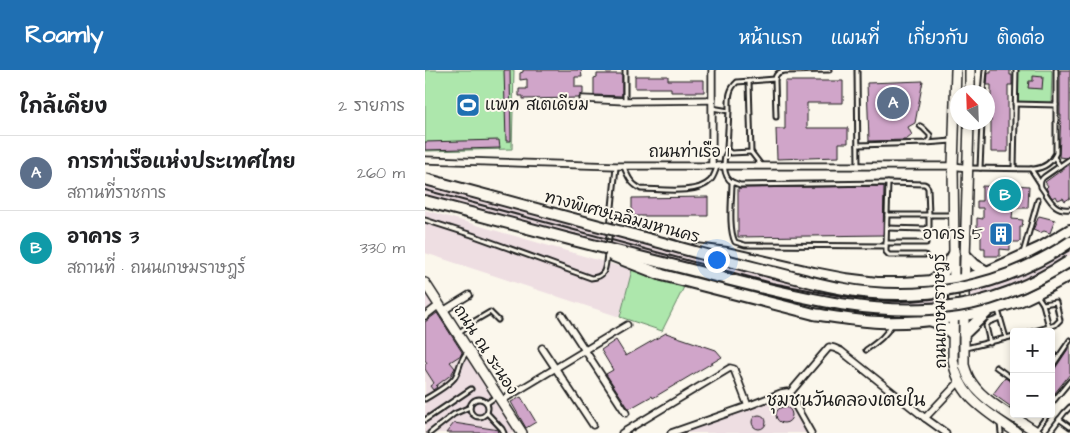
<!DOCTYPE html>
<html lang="th">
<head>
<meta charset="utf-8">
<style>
  :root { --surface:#fff; --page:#f6f6f6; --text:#202124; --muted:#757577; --line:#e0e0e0; --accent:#1f6fb2 }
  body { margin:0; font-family:"Architects Daughter","Playpen Sans Thai",sans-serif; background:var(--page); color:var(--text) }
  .controls { position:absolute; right:15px; bottom:15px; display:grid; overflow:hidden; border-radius:5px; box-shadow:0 2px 8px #0003 }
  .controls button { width:45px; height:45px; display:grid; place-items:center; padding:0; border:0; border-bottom:1px solid var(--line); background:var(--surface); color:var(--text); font:25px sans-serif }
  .compass { position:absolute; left:525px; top:15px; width:45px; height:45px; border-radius:50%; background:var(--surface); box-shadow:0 2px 8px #0003; rotate:337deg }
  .you { position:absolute; left:291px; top:189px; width:18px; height:18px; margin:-12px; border:4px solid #fff; border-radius:50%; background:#1a73e8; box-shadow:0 0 0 8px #1a73e833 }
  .badge { display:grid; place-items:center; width:32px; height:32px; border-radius:50%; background:var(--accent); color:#fff; font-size:16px; font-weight:700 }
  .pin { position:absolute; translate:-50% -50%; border:2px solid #fff; box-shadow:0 1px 5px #0006 }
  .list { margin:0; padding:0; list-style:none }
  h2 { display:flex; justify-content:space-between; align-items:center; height:65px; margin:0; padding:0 20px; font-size:21px }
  h2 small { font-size:16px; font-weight:400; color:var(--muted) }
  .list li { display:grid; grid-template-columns:32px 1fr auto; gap:15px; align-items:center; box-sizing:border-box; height:75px; padding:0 20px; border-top:1px solid var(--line) }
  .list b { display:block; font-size:19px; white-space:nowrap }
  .list p { margin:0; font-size:16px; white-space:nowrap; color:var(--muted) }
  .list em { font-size:16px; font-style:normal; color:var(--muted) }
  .map { position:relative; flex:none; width:645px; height:363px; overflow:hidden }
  header { display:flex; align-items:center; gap:30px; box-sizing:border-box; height:70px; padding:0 25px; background:var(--accent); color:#fff }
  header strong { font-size:24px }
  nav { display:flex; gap:28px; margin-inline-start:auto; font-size:18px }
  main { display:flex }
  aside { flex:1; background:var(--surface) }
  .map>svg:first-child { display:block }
</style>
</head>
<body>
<header>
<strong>Roamly</strong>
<nav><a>หน้าแรก</a><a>แผนที่</a><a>เกี่ยวกับ</a><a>ติดต่อ</a></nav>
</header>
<main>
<aside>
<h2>ใกล้เคียง<small>2 รายการ</small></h2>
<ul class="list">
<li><span class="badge" style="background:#5c6f8a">A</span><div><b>การท่าเรือแห่งประเทศไทย</b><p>สถานที่ราชการ</p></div><em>260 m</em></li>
<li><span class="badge" style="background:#0f9aa8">B</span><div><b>อาคาร 3</b><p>สถานที่ · ถนนเกษมราษฎร์</p></div><em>330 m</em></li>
</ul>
</aside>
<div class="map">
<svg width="645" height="363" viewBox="0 0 645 363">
  <rect width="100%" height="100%" fill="#fbf7ec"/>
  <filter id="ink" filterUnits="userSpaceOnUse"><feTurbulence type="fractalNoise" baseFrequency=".02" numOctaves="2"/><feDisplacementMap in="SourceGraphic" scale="10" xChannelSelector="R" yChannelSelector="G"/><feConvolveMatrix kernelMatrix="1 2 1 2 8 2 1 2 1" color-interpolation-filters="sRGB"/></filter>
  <g filter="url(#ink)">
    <g fill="#eedee2">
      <path d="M0 113 355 210 406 219 528 222 645 175V185L604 207 561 223 529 230 491 234H450L405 228 291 203 0 125Z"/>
      <path d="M0 140 207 200 195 247 0 183Z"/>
      <path d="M0 217 93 363H0Z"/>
      <path d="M362 320 385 363H254Z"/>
    </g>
    <g fill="#ade7ac" stroke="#648264">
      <path d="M0 0H89L87 79 0 81Z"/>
      <path d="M593 0H626L627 2 626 33H593Z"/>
      <path d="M207 200 260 215 237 261 195 247Z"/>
    </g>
    <g fill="#d0a5c9" stroke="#1c1c1c">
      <path d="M79 0H85L86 71H81Z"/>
      <path d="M98 0H156L157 7H150V17H158V24L155 25 154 28 98 29V26H94V19H102V9L95 10V3L98 2Z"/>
      <path d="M566 0H585V5H587V15H583V82H566V15H562L563 3H566Z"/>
      <path d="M635 0H645V86L641 88 634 87 636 45H635Z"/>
      <path d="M172 4H197V26L169 25V8L172 7Z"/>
      <path d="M210 6H243V10H279V22H246V18H210Z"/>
      <path d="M608 6 618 7 617 19 603 18 604 11H608Z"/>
      <path d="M360 11H418V33H382V58H423V73H414V87L352 89 351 59H360Z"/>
      <path d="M498 11 490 53 483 57 487 65 481 70 444 71 442 13Z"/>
      <path d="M74 70 75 78 0 80V72Z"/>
      <path d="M645 94V128L640 131 638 128 633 130 631 126 627 128 621 118 623 116 620 112Z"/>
      <path d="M581 110H588V115L604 116 603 138H588L587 149 598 150 597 157H595V172H585V180L575 179V186H560V178H556V157H552V148L558 149V138H552V131H557V116L581 117Z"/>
      <path d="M459 116 458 165 313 167V118Z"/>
      <path d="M283 127V146H207V128Z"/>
      <path d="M614 146 630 150 625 163 619 161 615 163 608 160Z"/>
      <path d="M12 243 37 282 36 285 25 292 30 298 27 303V304L11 316 12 317 8 320 5 316 9 313 0 299V294L2 293 0 290V252Z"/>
      <path d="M241 263 291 280 297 287 228 328 227 326 204 339 181 304 188 300 176 280 191 270 201 286Z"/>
      <path d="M645 276V304L626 328V301L629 300Z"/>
      <path d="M580 308 589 313V339L568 324Z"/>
      <path d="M96 327 111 352 101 358 86 332Z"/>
      <circle cx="359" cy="345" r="8"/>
      <circle cx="334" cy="352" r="7"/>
      <path d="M29 353 74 360 73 363H21Z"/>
    </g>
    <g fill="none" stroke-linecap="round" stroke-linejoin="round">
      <g stroke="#1c1c1c" stroke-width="7">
        <g id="lane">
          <path d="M200 0V31"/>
          <path d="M432 0 433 96"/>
          <path d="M558 22 560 0"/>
          <path d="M590 34 631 35"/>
          <path d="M287 38 304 41 302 78 303 81 306 83 326 82 324 11"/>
          <path d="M304 40C304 29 303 20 312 12L350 9"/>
          <path d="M351 47 350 9C351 3 354 2 360 1L404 0"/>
          <path d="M501 73 527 71"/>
          <path d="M433 75 501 73 505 69V65L498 58 495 56"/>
          <path d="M303 81C297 88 298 107 307 112 307 112 315 115 315 115L463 113 499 114 501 115 503 118 504 145H527"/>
          <path d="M326 82 336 95"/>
          <path d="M629 87 635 96"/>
          <path d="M645 89 619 107C615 110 615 113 616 117 625 129 628 141 645 139"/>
          <path d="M199 97C203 107 206 114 216 119 235 119 271 125 285 111 289 107 290 102 292 97"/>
          <path d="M544 98 609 99C619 98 627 92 631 83V0"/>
          <path d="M555 98 557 52"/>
          <path d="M589 98 591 0"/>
          <path d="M606 99 615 113"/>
          <path d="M307 112C307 128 303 158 310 172L320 175 461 176 463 113"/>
          <path d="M0 150 47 165 166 208C182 207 180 197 182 184"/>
          <path d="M462 158 501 159 504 157V145H462"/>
          <path d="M461 173H501"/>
          <path d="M461 176V182L464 185H500"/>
          <path d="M183 177 191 97"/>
          <path d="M598 183 613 130"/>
          <path d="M612 225 618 234 624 257"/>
          <path d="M573 240 581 268"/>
          <path d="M606 262 630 255 635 250 631 232 618 234"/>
          <path d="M33 263 48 252 65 242 73 250"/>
          <path d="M565 273 561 256 564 252 575 248"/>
          <path d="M541 278 589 266"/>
          <path d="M441 280C452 272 461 266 467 254"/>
          <path d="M571 297 589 310"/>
          <path d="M626 298 645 270"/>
          <path d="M0 329C8 324 25 315 30 307 36 297 33 292 43 281"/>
          <circle cx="54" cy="338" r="9"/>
          <path d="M62 333 72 326"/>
          <path d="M626 334 645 311"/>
          <path d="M62 343 77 359 79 363"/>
          <path d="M634 349 645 357"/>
          <path d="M0 350 46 319"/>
          <path d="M575 354 576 363"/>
          <path d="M611 361 623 344"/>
          <path d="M5 363 29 344 45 337"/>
          <path d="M624 363 639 343 645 337"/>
        </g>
      </g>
      <g stroke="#1c1c1c" stroke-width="9">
        <g id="street">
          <path d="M158 29 200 31 287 30"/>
          <path d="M0 90 191 96H528L543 98"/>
          <path d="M287 95V0"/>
          <path d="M18 241 44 225"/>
          <path d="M137 245 201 343"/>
          <path d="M0 246 14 235"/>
          <path d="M117 278 168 355"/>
          <path d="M364 324 404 277 409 278 416 281 500 348 534 312"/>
          <path d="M76 331 202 255"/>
          <path d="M500 348 521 363"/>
          <path d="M197 363 305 298 309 299 310 302 323 336"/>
          <path d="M246 363 323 336 356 323 362 322 364 324 386 363"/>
        </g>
      </g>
      <g stroke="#1c1c1c" stroke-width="12">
        <g id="secondary">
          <path d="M531 0 528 96 529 184 528 289C533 328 563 342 592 363"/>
          <path d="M545 22V0"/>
          <path d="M544 52 539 224V295C541 302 543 308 547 313 559 332 593 349 613 363"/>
          <path d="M0 213 97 363"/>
        </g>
      </g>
      <g stroke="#1c1c1c" stroke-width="14">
        <g id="highway">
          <path d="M0 131 148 170"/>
          <path d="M208 165 249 176"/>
          <path d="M271 179 302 183 389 203 420 209 452 213H477L540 209 562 202 615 178 645 160"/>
          <path d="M541 186 550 195 562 202"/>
          <path d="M506 211 518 203 529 184"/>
          <path d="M389 244C410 247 432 251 454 252 495 254 554 245 594 231 612 224 628 214 645 205"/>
          <path d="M505 250 515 254 528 264"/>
          <path d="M539 264 563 241"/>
        </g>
      </g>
      <use href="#lane" stroke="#fbf7ec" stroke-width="3"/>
      <use href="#street" stroke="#fbf7ec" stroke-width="5.5"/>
      <use href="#secondary" stroke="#fbf7ec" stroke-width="9"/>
      <use href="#highway" stroke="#fbf7ec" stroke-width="10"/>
      <path stroke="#1c1c1c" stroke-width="2" d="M0 120 347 213C380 219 414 227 448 230 520 236 584 216 645 180"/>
      <g stroke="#1c1c1c" stroke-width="14" stroke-linecap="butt">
        <g id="highway-bridge">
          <path d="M0 109 208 165"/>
          <path d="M148 170C199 183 251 196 302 209 377 228 455 248 533 236 572 230 612 212 645 191"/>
          <path d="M241 174C276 184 312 193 347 202 369 207 391 214 414 218 493 234 578 218 645 172"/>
          <path d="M186 185 237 205 389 244"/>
        </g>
      </g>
      <use href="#highway-bridge" stroke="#fbf7ec" stroke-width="10"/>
    </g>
  </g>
  <defs>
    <g id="stadium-square" transform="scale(1.25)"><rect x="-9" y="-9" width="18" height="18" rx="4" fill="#1f6fb2" stroke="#fbf7ec"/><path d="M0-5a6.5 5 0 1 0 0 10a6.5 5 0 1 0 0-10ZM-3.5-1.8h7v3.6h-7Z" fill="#fff"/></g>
    <g id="building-square" transform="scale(1.25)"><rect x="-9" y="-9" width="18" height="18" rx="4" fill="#1f6fb2" stroke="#fbf7ec"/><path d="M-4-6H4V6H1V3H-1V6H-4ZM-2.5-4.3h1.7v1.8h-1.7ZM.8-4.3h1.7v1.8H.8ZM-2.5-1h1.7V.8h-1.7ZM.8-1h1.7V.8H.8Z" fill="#fff"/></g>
  </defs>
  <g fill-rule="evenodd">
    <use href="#stadium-square" x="43" y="35"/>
    <use href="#building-square" x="576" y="164"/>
  </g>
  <g text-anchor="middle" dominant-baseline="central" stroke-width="4" stroke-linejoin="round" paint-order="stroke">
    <g font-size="16" fill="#1c1c1c" stroke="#fbf7ec" text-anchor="start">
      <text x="60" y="35">แพท สเตเดียม</text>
      <text x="558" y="164" text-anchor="end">อาคาร 5</text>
    </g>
    <g font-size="16" fill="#1c1c1c" stroke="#fbf7ec">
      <text x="264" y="82">ถนนท่าเรือ 1</text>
      <text transform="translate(197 147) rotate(15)">ทางพิเศษเฉลิมมหานคร</text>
      <text transform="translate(515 241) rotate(-91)">ถนนเกษมราษฎร์</text>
      <text transform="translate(61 280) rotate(57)">ถนน ณ ระนอง</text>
    </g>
    <g font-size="18" fill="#1c1c1c" stroke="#fbf7ec">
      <text x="421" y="330">ชุมชนวันคลองเตยใน</text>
    </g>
  </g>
</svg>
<div class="controls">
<button>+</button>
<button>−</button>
</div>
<svg class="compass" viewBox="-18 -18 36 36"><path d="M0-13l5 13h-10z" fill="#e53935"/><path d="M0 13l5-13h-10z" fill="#757577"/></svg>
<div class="you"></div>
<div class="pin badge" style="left:468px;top:33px;background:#5c6f8a">A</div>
<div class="pin badge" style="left:580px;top:125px;background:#0f9aa8">B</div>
</div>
</main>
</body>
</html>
